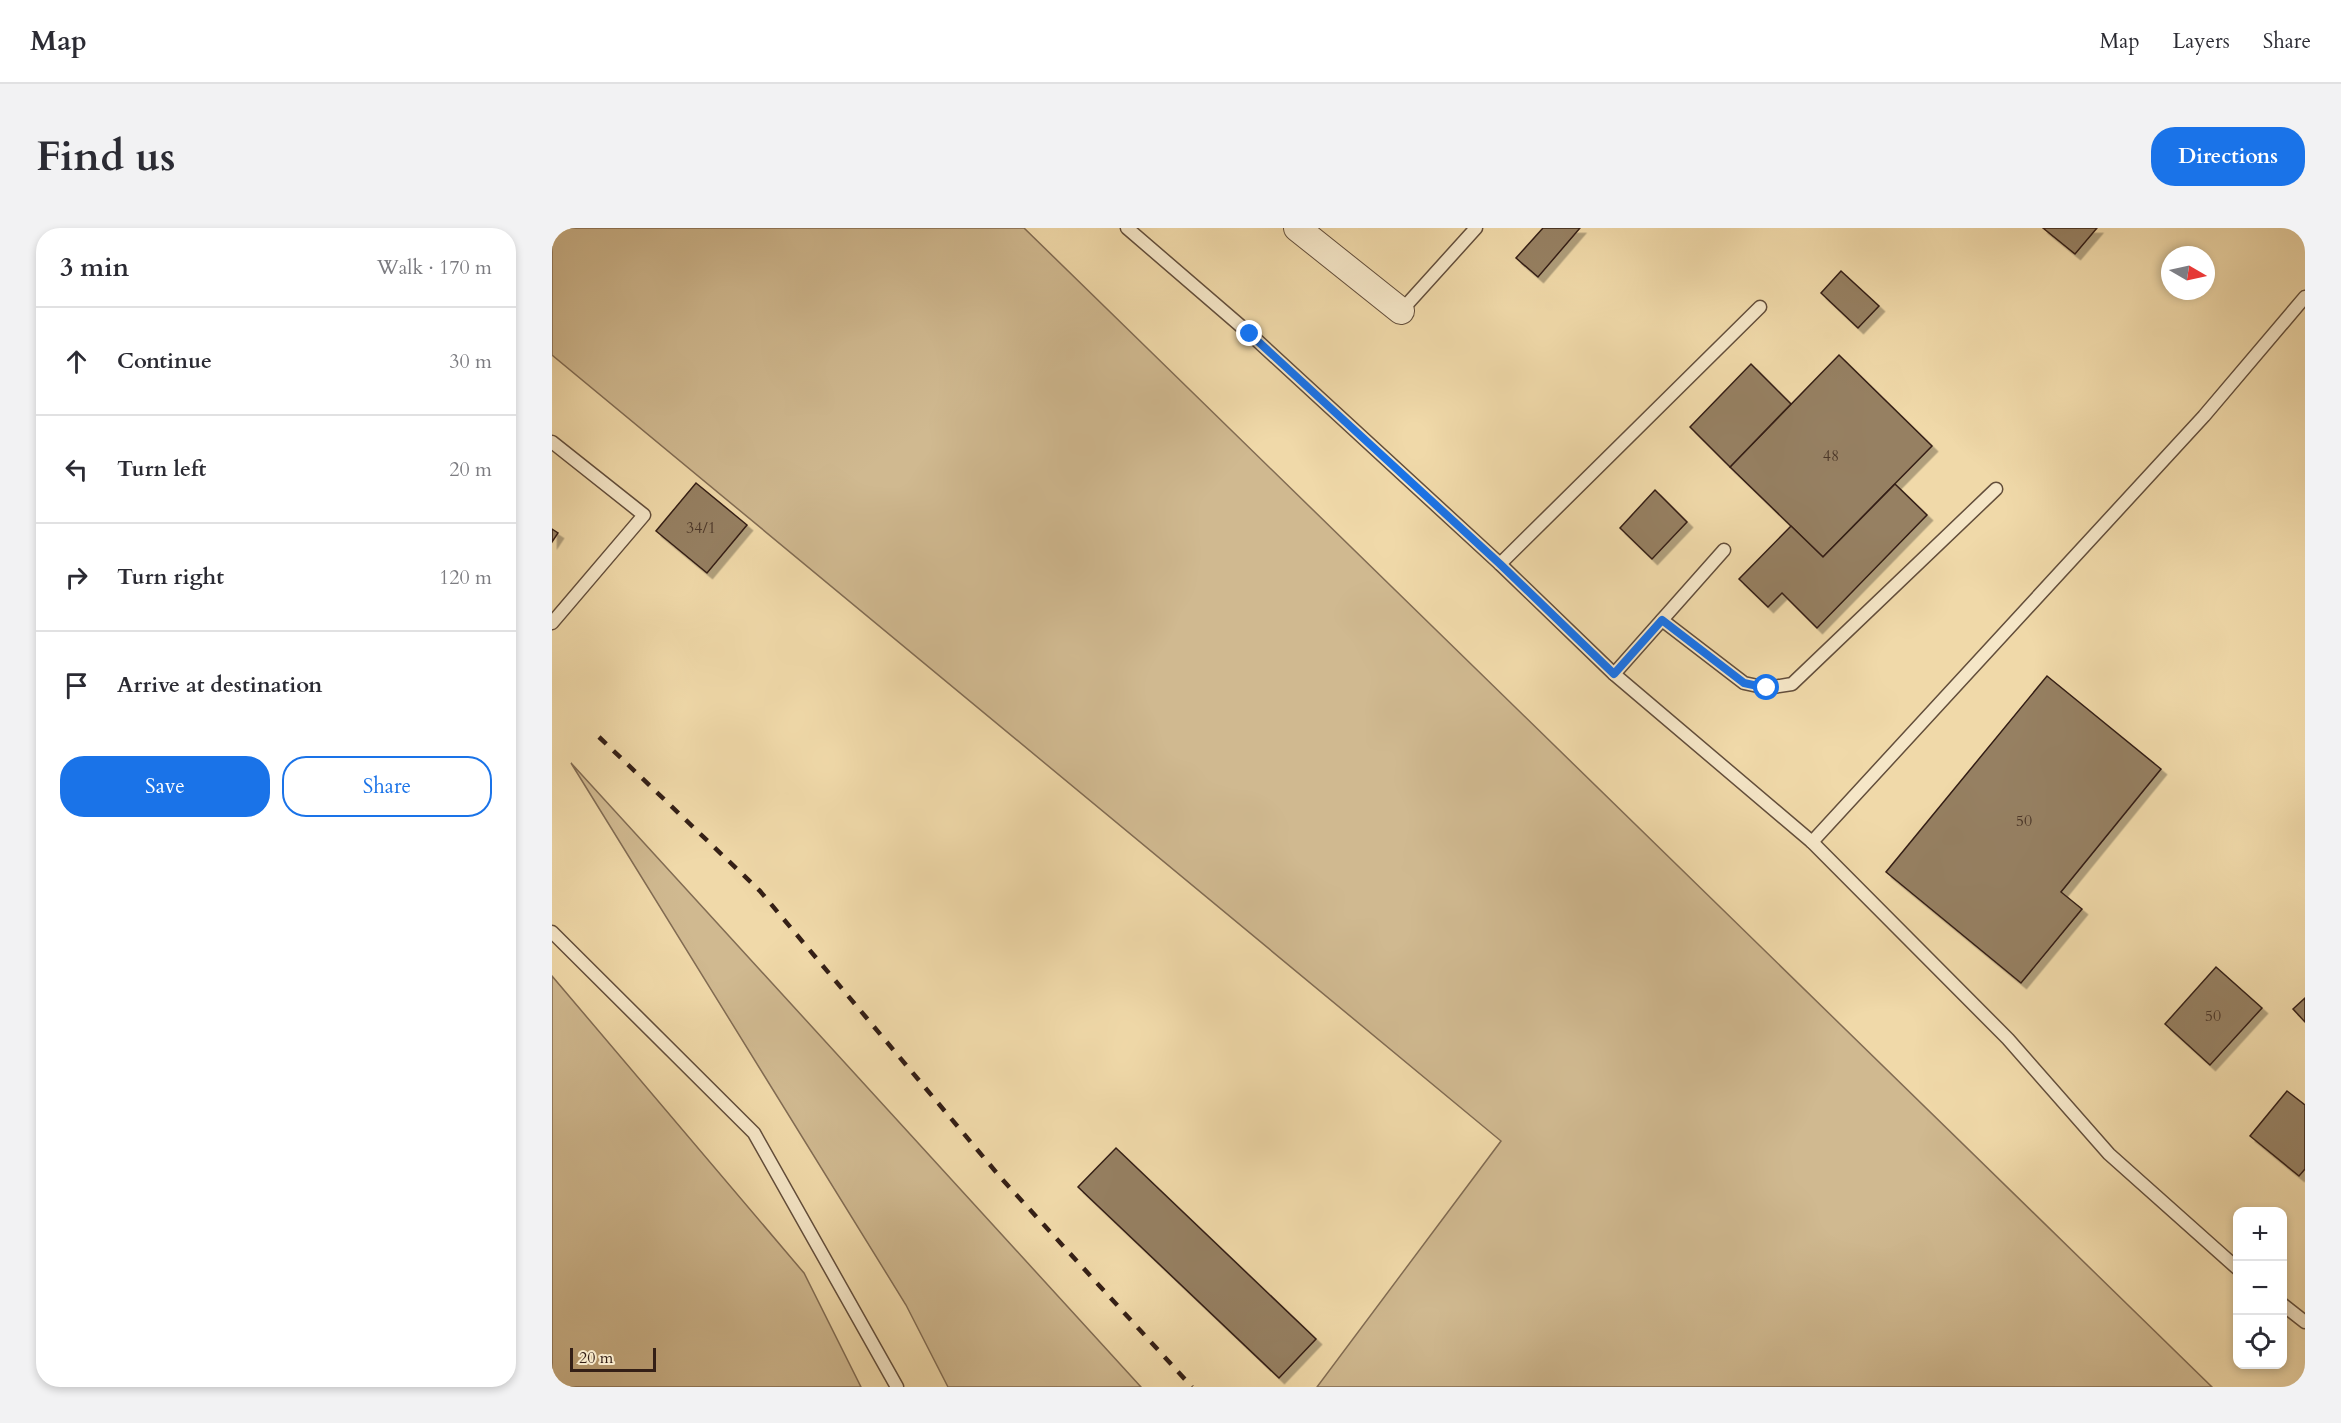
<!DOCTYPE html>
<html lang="en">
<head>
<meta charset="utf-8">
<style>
  :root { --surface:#fff; --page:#f2f2f3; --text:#2b2b33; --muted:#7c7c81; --line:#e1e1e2; --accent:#1a73e8 }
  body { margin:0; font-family:Cardo,serif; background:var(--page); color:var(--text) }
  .controls { position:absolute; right:18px; bottom:18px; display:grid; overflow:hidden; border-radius:12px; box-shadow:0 3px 9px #0003 }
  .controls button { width:54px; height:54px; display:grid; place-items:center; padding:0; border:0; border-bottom:2px solid var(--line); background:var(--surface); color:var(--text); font:30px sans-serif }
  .compass { position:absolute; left:1609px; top:18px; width:54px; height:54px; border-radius:50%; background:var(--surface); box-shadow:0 3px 9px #0003; rotate:99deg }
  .scale { position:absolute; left:18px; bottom:15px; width:86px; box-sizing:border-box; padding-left:6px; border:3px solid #341f16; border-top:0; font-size:16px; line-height:21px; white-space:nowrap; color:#341f16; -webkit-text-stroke:4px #f5e6c7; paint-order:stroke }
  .stop { position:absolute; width:18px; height:18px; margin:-14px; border:4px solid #1a73e8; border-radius:50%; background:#fff }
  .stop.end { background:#1a73e8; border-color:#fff; box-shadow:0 2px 6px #0008 }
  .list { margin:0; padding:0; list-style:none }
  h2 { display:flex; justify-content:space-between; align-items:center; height:78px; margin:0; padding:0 24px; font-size:26px }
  h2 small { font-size:20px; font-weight:400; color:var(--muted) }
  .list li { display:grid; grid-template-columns:39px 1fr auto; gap:18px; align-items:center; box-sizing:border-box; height:108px; padding:0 24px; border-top:2px solid var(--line) }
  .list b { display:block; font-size:22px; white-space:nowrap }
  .list em { font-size:20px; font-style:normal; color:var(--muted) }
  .actions { display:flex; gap:12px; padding:18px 24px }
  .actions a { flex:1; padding:14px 0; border:2px solid var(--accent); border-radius:24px; text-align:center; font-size:21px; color:var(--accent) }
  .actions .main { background:var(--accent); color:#fff }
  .icon { flex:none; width:33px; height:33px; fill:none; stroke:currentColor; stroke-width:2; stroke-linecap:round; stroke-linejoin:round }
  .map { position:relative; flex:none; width:1753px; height:1159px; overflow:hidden; border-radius:24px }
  header { display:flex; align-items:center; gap:36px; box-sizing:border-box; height:84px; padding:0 30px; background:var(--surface); border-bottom:2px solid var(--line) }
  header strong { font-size:28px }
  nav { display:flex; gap:33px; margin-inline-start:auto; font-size:21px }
  .intro { display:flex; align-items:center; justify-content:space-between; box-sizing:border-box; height:144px; padding:0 36px }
  h1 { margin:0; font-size:42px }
  .button { padding:15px 27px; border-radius:24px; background:var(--accent); color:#fff; font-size:21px; font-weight:700 }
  main { display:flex; gap:36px; padding:0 36px }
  aside { flex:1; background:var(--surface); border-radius:24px; box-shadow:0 3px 9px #0003 }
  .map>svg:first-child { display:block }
</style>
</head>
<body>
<header>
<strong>Map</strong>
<nav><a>Map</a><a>Layers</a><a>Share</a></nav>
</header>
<div class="intro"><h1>Find us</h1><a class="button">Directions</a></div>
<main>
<aside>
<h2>3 min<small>Walk · 170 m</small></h2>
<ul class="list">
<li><svg class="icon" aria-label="ahead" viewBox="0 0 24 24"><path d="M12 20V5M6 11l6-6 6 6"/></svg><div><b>Continue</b></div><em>30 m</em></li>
<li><svg class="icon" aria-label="left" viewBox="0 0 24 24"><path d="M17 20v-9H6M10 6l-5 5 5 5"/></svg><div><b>Turn left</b></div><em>20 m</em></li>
<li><svg class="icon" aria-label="right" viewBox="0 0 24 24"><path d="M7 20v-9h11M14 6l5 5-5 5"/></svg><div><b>Turn right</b></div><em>120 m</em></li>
<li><svg class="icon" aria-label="arrive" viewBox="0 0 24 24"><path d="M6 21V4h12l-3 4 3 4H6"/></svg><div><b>Arrive at destination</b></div></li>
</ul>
<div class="actions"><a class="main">Save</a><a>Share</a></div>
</aside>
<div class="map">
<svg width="1753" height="1159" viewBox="0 0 1753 1159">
  <defs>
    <filter id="shadow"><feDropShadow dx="5.5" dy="5.5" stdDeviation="0" flood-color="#0004"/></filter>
  </defs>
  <rect width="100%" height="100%" fill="#f0d9a9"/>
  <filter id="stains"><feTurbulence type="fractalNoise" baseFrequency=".00333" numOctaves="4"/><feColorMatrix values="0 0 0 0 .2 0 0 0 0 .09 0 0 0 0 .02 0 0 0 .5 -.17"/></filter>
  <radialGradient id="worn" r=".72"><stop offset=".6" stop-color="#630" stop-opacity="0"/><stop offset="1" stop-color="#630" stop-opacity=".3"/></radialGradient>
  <g fill="#d0b990" stroke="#826c53" stroke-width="1.5">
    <path d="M0 0H472L1660 1159H765L949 913 0 127Z"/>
    <path d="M19 535 589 1159H396L354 1077Z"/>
    <path d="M0 748 252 1045 309 1159H0Z"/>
  </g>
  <g fill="#968062" stroke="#341f16" stroke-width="1.5" filter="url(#shadow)">
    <path d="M991 0H1028L986 49 964 30Z"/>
    <path d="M1491 0H1545L1523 26Z"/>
    <path d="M1289 43 1327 78 1306 100 1269 65Z"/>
    <path d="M1287 127 1380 218 1271 329 1178 239Z"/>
    <path d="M1199 136 1239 176 1178 239 1138 199Z"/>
    <path d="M144 255 195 297 155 345 104 303Z"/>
    <path d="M1343 256 1375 287 1265 400 1230 365 1216 379 1187 351 1239 298 1271 329Z"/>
    <path d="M1103 262 1135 294 1100 331 1068 300Z"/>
    <path d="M0 301 6 305 0 314Z"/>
    <path d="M1495 448 1609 541 1509 664 1530 681 1469 755 1334 644Z"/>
    <path d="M1664 739 1710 780 1658 837 1613 796Z"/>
    <path d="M1753 770V794L1741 781Z"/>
    <path d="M1735 863 1753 877V941L1747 948 1698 908Z"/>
    <path d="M564 920 764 1111 727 1150 526 959Z"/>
  </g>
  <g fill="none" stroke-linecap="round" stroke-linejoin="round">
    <g stroke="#634e3b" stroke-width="15">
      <g id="service">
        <path d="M575 0 698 106 948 336 1062 446 1260 614 1456 811 1557 926 1686 1041"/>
        <path d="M849 83 924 0"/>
        <path d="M0 214 92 287 0 395"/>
        <path d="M948 336 1208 79"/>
        <path d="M1110 392 1192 455 1215 460 1240 456 1444 261"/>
        <path d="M1062 446 1172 322"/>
        <path d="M1260 614 1652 188 1753 69"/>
        <path d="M0 704 202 905 345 1159"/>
        <path d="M1730 1076 1753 1094"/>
      </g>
    </g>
    <g stroke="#634e3b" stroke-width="28">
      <path id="minor" d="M745 0 849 83"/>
    </g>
    <use href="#service" stroke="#f5e6c7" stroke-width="12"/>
    <use href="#minor" stroke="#f5e6c7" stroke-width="26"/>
    <path stroke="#341f16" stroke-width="4.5" stroke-dasharray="10 10" stroke-linecap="butt" d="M47 509 208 663 449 950 640 1159"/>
  </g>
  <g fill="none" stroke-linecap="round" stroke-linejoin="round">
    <path stroke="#1a73e8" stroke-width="8" d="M698 106 948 336 1062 446 1110 392 1192 455 1215 460"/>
  </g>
  <g text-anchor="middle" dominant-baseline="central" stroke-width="5" stroke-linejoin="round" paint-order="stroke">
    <g font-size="16" fill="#4c3729">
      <text x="1279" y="228">48</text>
      <text x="149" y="300">34/1</text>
      <text x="1472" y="593">50</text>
      <text x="1661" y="788">50</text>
    </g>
  </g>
  <rect width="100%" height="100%" filter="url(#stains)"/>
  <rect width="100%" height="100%" fill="url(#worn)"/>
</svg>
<div class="controls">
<button>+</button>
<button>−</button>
<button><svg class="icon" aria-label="locate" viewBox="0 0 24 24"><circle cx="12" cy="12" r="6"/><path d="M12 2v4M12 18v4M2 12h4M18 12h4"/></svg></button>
</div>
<svg class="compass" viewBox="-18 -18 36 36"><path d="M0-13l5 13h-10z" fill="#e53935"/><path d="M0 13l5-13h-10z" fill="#7c7c81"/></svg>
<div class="scale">20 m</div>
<div class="stop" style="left:1215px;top:460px"></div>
<div class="stop end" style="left:698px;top:106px"></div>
</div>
</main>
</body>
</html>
